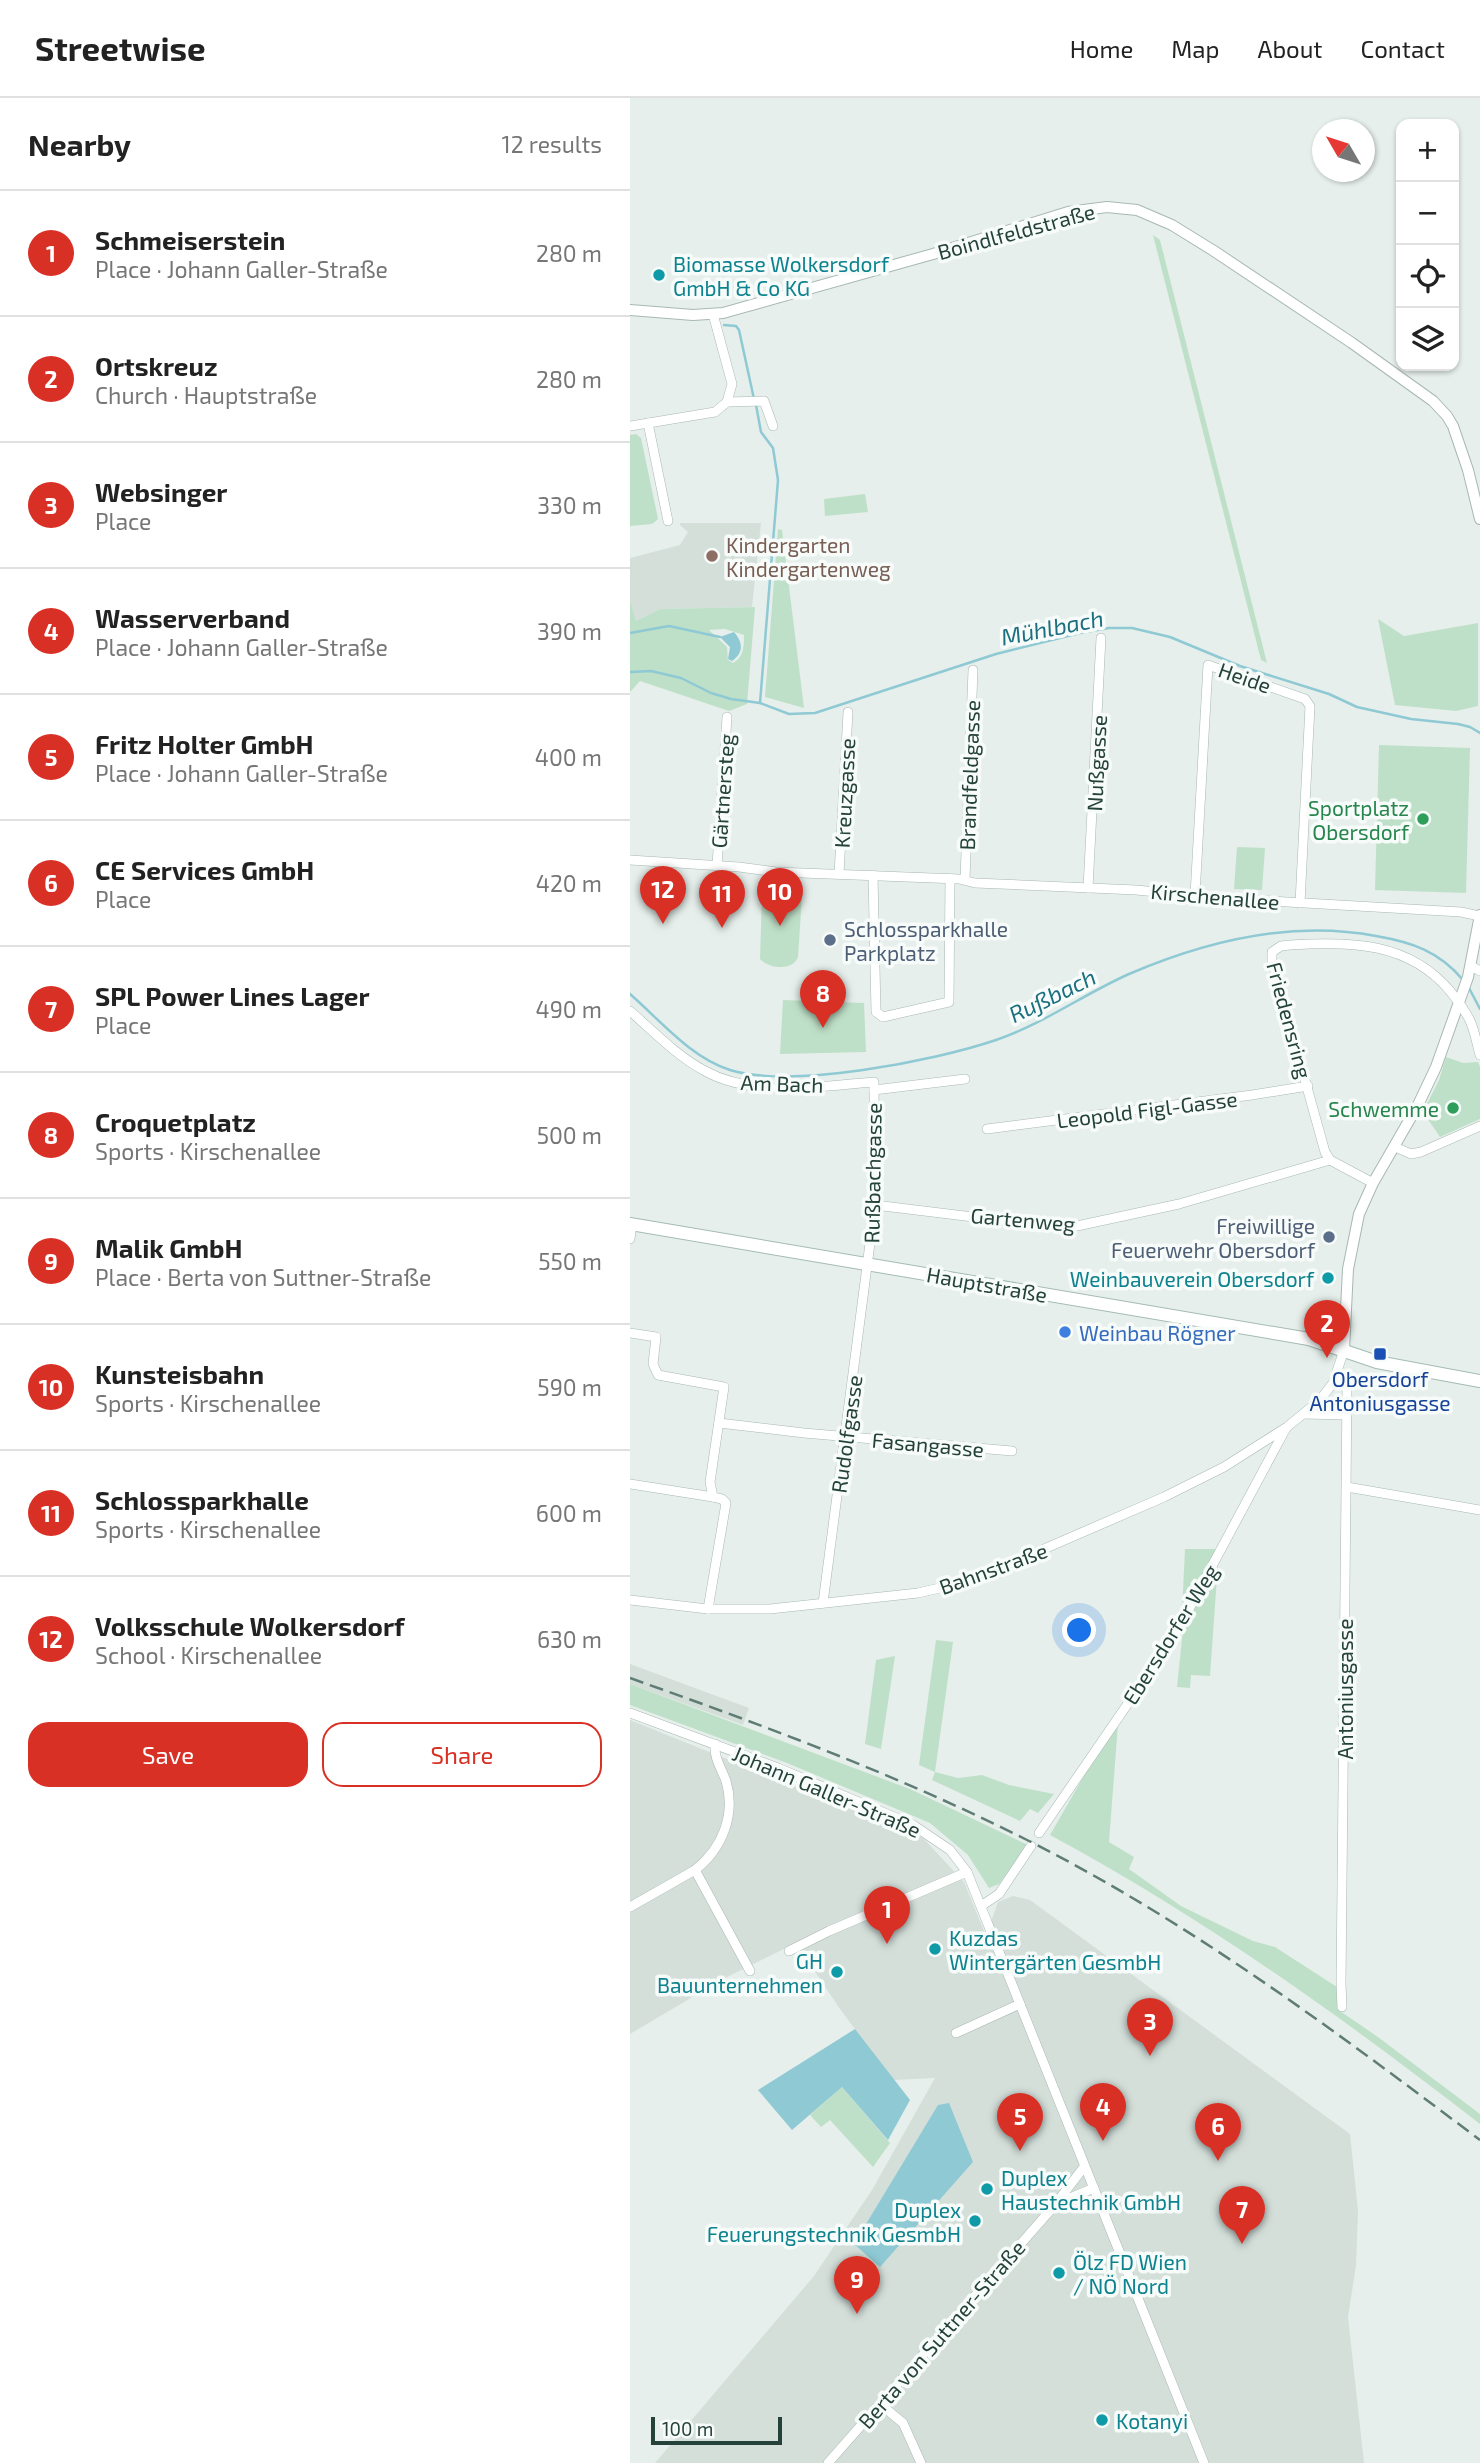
<!DOCTYPE html>
<html lang="en">
<head>
<meta charset="utf-8">
<style>
  :root { --surface:#fff; --page:#f2f2f2; --text:#222; --muted:#767676; --line:#e0e0e0; --accent:#d93025 }
  body { margin:0; font-family:"Exo 2",sans-serif; background:var(--page); color:var(--text) }
  .controls { position:absolute; right:21px; top:21px; display:grid; overflow:hidden; border-radius:14px; box-shadow:0 2px 5px #0004 }
  .controls button { width:63px; height:63px; display:grid; place-items:center; padding:0; border:0; border-bottom:2px solid var(--line); background:var(--surface); color:var(--text); font:35px sans-serif }
  .compass { position:absolute; left:682px; top:21px; width:63px; height:63px; border-radius:50%; background:var(--surface); box-shadow:0 2px 5px #0004; rotate:309deg }
  .scale { position:absolute; left:21px; bottom:18px; width:131px; box-sizing:border-box; padding-left:7px; border:4px solid #24423a; border-top:0; font-size:19px; line-height:24px; white-space:nowrap; color:#24423a; -webkit-text-stroke:5px #f7fbf9; paint-order:stroke }
  .you { position:absolute; left:450px; top:1533px; width:24px; height:24px; margin:-18px; border:5px solid #fff; border-radius:50%; background:#1a73e8; box-shadow:0 0 0 10px #1a73e833 }
  .badge { display:grid; place-items:center; width:46px; height:46px; border-radius:50%; background:var(--accent); color:#fff; font-size:23px; font-weight:700 }
  .pin { position:absolute; translate:-50% -58px; filter:drop-shadow(0 2px 4px #0008) }
  .pin::after { content:''; position:absolute; top:37px; width:24px; height:21px; background:inherit; clip-path:polygon(0 0,100% 0,50% 100%) }
  .list { margin:0; padding:0; list-style:none }
  h2 { display:flex; justify-content:space-between; align-items:center; height:91px; margin:0; padding:0 28px; font-size:30px }
  h2 small { font-size:23px; font-weight:400; color:var(--muted) }
  .list li { display:grid; grid-template-columns:46px 1fr auto; gap:21px; align-items:center; box-sizing:border-box; height:126px; padding:0 28px; border-top:2px solid var(--line) }
  .list b { display:block; font-size:26px; white-space:nowrap }
  .list p { margin:0; font-size:23px; white-space:nowrap; color:var(--muted) }
  .list em { font-size:23px; font-style:normal; color:var(--muted) }
  .actions { display:flex; gap:14px; padding:21px 28px }
  .actions a { flex:1; padding:16px 0; border:2px solid var(--accent); border-radius:21px; text-align:center; font-size:24px; color:var(--accent) }
  .actions .main { background:var(--accent); color:#fff }
  .icon { flex:none; width:38px; height:38px; fill:none; stroke:currentColor; stroke-width:2; stroke-linecap:round; stroke-linejoin:round }
  .map { position:relative; flex:none; width:850px; height:2365px; overflow:hidden }
  header { display:flex; align-items:center; gap:42px; box-sizing:border-box; height:98px; padding:0 35px; background:var(--surface); border-bottom:2px solid var(--line) }
  header strong { font-size:33px }
  nav { display:flex; gap:38px; margin-inline-start:auto; font-size:24px }
  main { display:flex }
  aside { flex:1; background:var(--surface) }
  .map>svg:first-child { display:block }
</style>
</head>
<body>
<header>
<strong>Streetwise</strong>
<nav><a>Home</a><a>Map</a><a>About</a><a>Contact</a></nav>
</header>
<main>
<aside>
<h2>Nearby<small>12 results</small></h2>
<ul class="list">
<li><span class="badge">1</span><div><b>Schmeiserstein</b><p>Place · Johann Galler-Straße</p></div><em>280 m</em></li>
<li><span class="badge">2</span><div><b>Ortskreuz</b><p>Church · Hauptstraße</p></div><em>280 m</em></li>
<li><span class="badge">3</span><div><b>Websinger</b><p>Place</p></div><em>330 m</em></li>
<li><span class="badge">4</span><div><b>Wasserverband</b><p>Place · Johann Galler-Straße</p></div><em>390 m</em></li>
<li><span class="badge">5</span><div><b>Fritz Holter GmbH</b><p>Place · Johann Galler-Straße</p></div><em>400 m</em></li>
<li><span class="badge">6</span><div><b>CE Services GmbH</b><p>Place</p></div><em>420 m</em></li>
<li><span class="badge">7</span><div><b>SPL Power Lines Lager</b><p>Place</p></div><em>490 m</em></li>
<li><span class="badge">8</span><div><b>Croquetplatz</b><p>Sports · Kirschenallee</p></div><em>500 m</em></li>
<li><span class="badge">9</span><div><b>Malik GmbH</b><p>Place · Berta von Suttner-Straße</p></div><em>550 m</em></li>
<li><span class="badge">10</span><div><b>Kunsteisbahn</b><p>Sports · Kirschenallee</p></div><em>590 m</em></li>
<li><span class="badge">11</span><div><b>Schlossparkhalle</b><p>Sports · Kirschenallee</p></div><em>600 m</em></li>
<li><span class="badge">12</span><div><b>Volksschule Wolkersdorf</b><p>School · Kirschenallee</p></div><em>630 m</em></li>
</ul>
<div class="actions"><a class="main">Save</a><a>Share</a></div>
</aside>
<div class="map">
<svg width="850" height="2365" viewBox="0 0 850 2365">
  <rect width="100%" height="100%" fill="#e6efeb"/>
  <g fill="#d4dfda">
    <path d="M50 425H131L122 509 30 511 6 523 0 502V460L50 447 58 434 50 427Z"/>
    <path d="M0 1566 119 1610 113 1627 0 1586Z"/>
    <path d="M0 1622 293 1740 334 1784 356 1838 368 1804 383 1798 400 1802 720 2036 728 2113 726 2167 718 2219 734 2365H25L184 2178 242 2092 305 1980 263 1982 210 1911 166 1845 93 1881 0 1936Z"/>
  </g>
  <g fill="#bfe0c8" fill-rule="evenodd">
    <path d="M523 137 530 142 637 565 631 562Z"/>
    <path d="M6 336 11 340 28 421 22 426 0 428V337Z"/>
    <path d="M235 396 238 414 195 418 194 401Z"/>
    <path d="M148 431 152 432 174 610 135 599Z"/>
    <path d="M0 502 6 523 30 511 125 509 117 606 99 613 10 583 0 594ZM95 531 114 537C114 548 114 559 103 565L98 562 97 549 79 532Z"/>
    <path d="M748 521 774 538 848 525V608L826 613 765 607Z"/>
    <path d="M749 647 840 650 836 795 745 792Z"/>
    <path d="M607 749 635 750 632 792 604 791Z"/>
    <path d="M141 788 166 790 172 798 168 859C163 873 139 871 130 861L132 798 135 791Z"/>
    <path d="M153 902 234 905 236 954 150 956Z"/>
    <path d="M816 959 833 965 848 964 850 969V1021L810 1039 793 1014 809 982Z"/>
    <path d="M555 1451H588L552 1514Z"/>
    <path d="M588 1465 580 1578 561 1577 560 1590 547 1589 553 1531Z"/>
    <path d="M306 1542 323 1544 305 1674 328 1680 352 1677 379 1687 424 1696 408 1715 400 1711 390 1723 302 1682 305 1674 289 1667Z"/>
    <path d="M265 1558 251 1651 235 1646 246 1562Z"/>
    <path d="M0 1586 280 1691 398 1747 369 1786 359 1790 338 1757 300 1725 157 1665 0 1607Z"/>
    <path d="M488 1626 479 1744 504 1759 499 1771 551 1808 623 1843 645 1849 707 1889V1911L748 1939 850 2016V2026C712 1919 574 1820 420 1737L455 1676Z"/>
    <path d="M212 1989 260 2045 243 2069 200 2022 191 2029 180 2017Z"/>
  </g>
  <g fill="#8ec9d4">
    <path d="M104 534C113 544 114 555 102 563L98 561 100 549 90 539Z"/>
    <path d="M225 1931 280 2002 258 2042 212 1989 162 2032 128 1992Z"/>
    <path d="M319 2005 343 2064 250 2169 224 2146 308 2007Z"/>
  </g>
  <g fill="none" stroke-linecap="round" stroke-linejoin="round">
    <g stroke="#8ec9d4" stroke-width="2.5">
      <path d="M94 227 106 228 109 232 124 301"/>
      <path d="M126 307 131 334 143 350 148 382 130 605"/>
      <path d="M0 535 39 528 90 539"/>
      <path d="M0 574 21 573 51 580 81 595 101 601 130 605 159 616 185 615 366 556 450 535 479 530H502L540 539 610 568 699 596 727 609 781 621 828 626 840 629 850 635"/>
      <path d="M839 890 850 911"/>
      <path d="M0 896C31 923 60 959 100 972 162 991 304 963 366 942 413 926 454 896 499 876 576 843 663 822 746 838 781 844 809 853 833 882"/>
    </g>
    <g stroke="#a8b8b2" stroke-width="10">
      <g id="minor">
        <path d="M97 304 134 303 143 328"/>
        <path d="M18 325 38 423"/>
        <path d="M0 328 85 314 97 304 102 286 83 216"/>
        <path d="M0 762 109 769 146 774 329 781 345 785 506 792 589 800 831 814 850 818"/>
        <path d="M87 767 97 619"/>
        <path d="M209 776 218 614"/>
        <path d="M243 777 246 914 253 919 319 904 320 780"/>
        <path d="M335 781 343 572"/>
        <path d="M458 790 471 540"/>
        <path d="M565 797 578 567 675 601 680 608 670 805"/>
        <path d="M841 868 850 873"/>
        <path d="M0 913C24 934 47 958 75 973 124 1000 190 988 244 984L245 1107 193 1505"/>
        <path d="M244 992 335 981"/>
        <path d="M357 1031 622 997 678 988"/>
        <path d="M765 1049 781 1056 791 1054 850 1028"/>
        <path d="M743 1085 700 1062 695 1054 642 863V854L651 848 660 847C720 843 779 844 820 893 828 903 836 913 841 925 845 935 847 946 850 957"/>
        <path d="M245 1107 409 1127 447 1128 549 1106 700 1062"/>
        <path d="M0 1141 2 1126"/>
        <path d="M0 1235 26 1239 23 1266 28 1277 94 1289 80 1384 83 1399 92 1401 96 1405 78 1511"/>
        <path d="M708 1274 717 1292 711 1886 712 1909"/>
        <path d="M674 1316 717 1317"/>
        <path d="M89 1325 174 1335 382 1353"/>
        <path d="M0 1386 83 1399"/>
        <path d="M717 1389 850 1412"/>
        <path d="M0 1502 78 1511H140L288 1495 340 1483 534 1399 594 1369 657 1329 690 1302 703 1285 714 1252"/>
        <path d="M0 1615 148 1670 283 1727 320 1752 337 1774 574 2365"/>
        <path d="M409 1735 545 1537 656 1330"/>
        <path d="M65 1772 120 1873"/>
        <path d="M351 1808 369 1796 401 1748"/>
        <path d="M0 1809 65 1772C92 1751 106 1717 96 1683 91 1669 84 1661 85 1646"/>
        <path d="M159 1853 199 1833 337 1774"/>
        <path d="M326 1935 390 1906"/>
        <path d="M428 2105 464 2090"/>
        <path d="M250 2306 273 2325 291 2365"/>
        <path d="M198 2365 424 2108 454 2069"/>
      </g>
    </g>
    <g stroke="#a8b8b2" stroke-width="12">
      <g id="tertiary">
        <path d="M0 212 63 217 93 215 303 156 438 114 477 109 507 112 542 127 584 153 722 245 803 303 817 318 823 328 838 372 850 421"/>
        <path d="M714 1252 718 1171 729 1116 743 1085 788 1007 806 969 838 879 850 817"/>
      </g>
    </g>
    <g stroke="#a4bbb3" stroke-width="14">
      <path id="secondary" d="M0 1126 679 1241 747 1264 850 1283"/>
    </g>
    <use href="#minor" stroke="#fff" stroke-width="9"/>
    <use href="#tertiary" stroke="#fff" stroke-width="10"/>
    <use href="#secondary" stroke="#fff" stroke-width="12"/>
    <path stroke="#5f7d75" stroke-width="2.5" stroke-dasharray="14 7" stroke-linecap="butt" d="M0 1580C135 1628 268 1677 397 1742 560 1824 705 1933 850 2042"/>
  </g>
  <g fill="#0f9aa8" stroke="#f7fbf9" stroke-width="2.5">
    <circle cx="29" cy="177" r="7"/>
    <circle cx="698" cy="1180" r="7"/>
    <circle cx="305" cy="1851" r="7"/>
    <circle cx="207" cy="1874" r="7"/>
    <circle cx="357" cy="2091" r="7"/>
    <circle cx="345" cy="2123" r="7"/>
    <circle cx="429" cy="2175" r="7"/>
    <circle cx="472" cy="2322" r="7"/>
  </g>
  <circle fill="#8d6e63" stroke="#f7fbf9" stroke-width="2.5" cx="82" cy="458" r="7"/>
  <g fill="#2e9e5b" stroke="#f7fbf9" stroke-width="2.5">
    <circle cx="793" cy="721" r="7"/>
    <circle cx="823" cy="1010" r="7"/>
  </g>
  <g fill="#5c6f8a" stroke="#f7fbf9" stroke-width="2.5">
    <circle cx="200" cy="842" r="7"/>
    <circle cx="699" cy="1139" r="7"/>
  </g>
  <circle fill="#3f7fe0" stroke="#f7fbf9" stroke-width="2.5" cx="435" cy="1234" r="7"/>
  <rect fill="#1a4fb4" stroke="#f7fbf9" stroke-width="2.5" x="743" y="1249" width="14" height="14" rx="3.5"/>
  <g text-anchor="middle" dominant-baseline="central" stroke-width="7" stroke-linejoin="round" paint-order="stroke">
    <g font-size="21" fill="#24423a" stroke="#f7fbf9">
      <text transform="translate(386 133) rotate(-15)">Boindlfeldstraße</text>
      <text transform="translate(615 579) rotate(19)">Heide</text>
      <text transform="translate(466 665) rotate(-87)">Nußgasse</text>
      <text transform="translate(339 677) rotate(-88)">Brandfeldgasse</text>
      <text transform="translate(92 693) rotate(-86)">Gärtnersteg</text>
      <text transform="translate(214 695) rotate(-87)">Kreuzgasse</text>
      <text transform="translate(585 798) rotate(5)">Kirschenallee</text>
      <text transform="translate(660 922) rotate(75)">Friedensring</text>
      <text transform="translate(152 985) rotate(2)">Am Bach</text>
      <text transform="translate(517 1011) rotate(-7)">Leopold Figl-Gasse</text>
      <text transform="translate(242 1075) rotate(-89)">Rußbachgasse</text>
      <text transform="translate(393 1121) rotate(5)">Gartenweg</text>
      <text transform="translate(357 1186) rotate(10)">Hauptstraße</text>
      <text transform="translate(216 1336) rotate(-82)">Rudolfgasse</text>
      <text transform="translate(298 1346) rotate(5)">Fasangasse</text>
      <text transform="translate(363 1470) rotate(-20)">Bahnstraße</text>
      <text transform="translate(540 1536) rotate(-58)">Ebersdorfer Weg</text>
      <text transform="translate(714 1591) rotate(-90)">Antoniusgasse</text>
      <text transform="translate(197 1693) rotate(23)">Johann Galler-Straße</text>
      <text transform="translate(311 2236) rotate(-49)">Berta von Suttner-Straße</text>
    </g>
    <g font-size="21" fill="#0d838f" stroke="#f7fbf9" text-anchor="start">
      <text x="43" y="165">Biomasse Wolkersdorf<tspan x="43" dy="24">GmbH &amp; Co KG</tspan></text>
      <text x="684" y="1180" text-anchor="end">Weinbauverein Obersdorf</text>
      <text x="319" y="1839">Kuzdas<tspan x="319" dy="24">Wintergärten GesmbH</tspan></text>
      <text x="193" y="1862" text-anchor="end">GH<tspan x="193" dy="24">Bauunternehmen</tspan></text>
      <text x="371" y="2079">Duplex<tspan x="371" dy="24">Haustechnik GmbH</tspan></text>
      <text x="331" y="2111" text-anchor="end">Duplex<tspan x="331" dy="24">Feuerungstechnik GesmbH</tspan></text>
      <text x="443" y="2163">Ölz FD Wien<tspan x="443" dy="24">/ NÖ Nord</tspan></text>
      <text x="486" y="2322">Kotanyi</text>
    </g>
    <g font-size="21" fill="#785e54" stroke="#f7fbf9" text-anchor="start">
      <text x="96" y="446">Kindergarten<tspan x="96" dy="24">Kindergartenweg</tspan></text>
    </g>
    <g font-size="21" fill="#27864d" stroke="#f7fbf9" text-anchor="end">
      <text x="779" y="709">Sportplatz<tspan x="779" dy="24">Obersdorf</tspan></text>
      <text x="809" y="1010">Schwemme</text>
    </g>
    <g font-size="21" fill="#4e5e75" stroke="#f7fbf9" text-anchor="start">
      <text x="214" y="830">Schlossparkhalle<tspan x="214" dy="24">Parkplatz</tspan></text>
      <text x="685" y="1127" text-anchor="end">Freiwillige<tspan x="685" dy="24">Feuerwehr Obersdorf</tspan></text>
    </g>
    <g font-size="21" fill="#366cbe" stroke="#f7fbf9" text-anchor="start">
      <text x="449" y="1234">Weinbau Rögner</text>
    </g>
    <g font-size="21" fill="#164399" stroke="#f7fbf9">
      <text x="750" y="1280">Obersdorf<tspan x="750" dy="24">Antoniusgasse</tspan></text>
    </g>
    <g font-size="23" font-style="italic" fill="#1c6f80" stroke="#f7fbf9">
      <text transform="translate(422 529) rotate(-11)">Mühlbach</text>
      <text transform="translate(422 897) rotate(-26)">Rußbach</text>
    </g>
  </g>
</svg>
<div class="controls">
<button>+</button>
<button>−</button>
<button><svg class="icon" aria-label="locate" viewBox="0 0 24 24"><circle cx="12" cy="12" r="6"/><path d="M12 2v4M12 18v4M2 12h4M18 12h4"/></svg></button>
<button><svg class="icon" aria-label="layers" viewBox="0 0 24 24"><path d="M12 4l9 5-9 5-9-5zM3 14l9 5 9-5"/></svg></button>
</div>
<svg class="compass" viewBox="-18 -18 36 36"><path d="M0-13l5 13h-10z" fill="#e53935"/><path d="M0 13l5-13h-10z" fill="#767676"/></svg>
<div class="scale">100 m</div>
<div class="you"></div>
<div class="pin badge" style="left:257px;top:1846px">1</div>
<div class="pin badge" style="left:697px;top:1260px">2</div>
<div class="pin badge" style="left:520px;top:1958px">3</div>
<div class="pin badge" style="left:473px;top:2043px">4</div>
<div class="pin badge" style="left:390px;top:2053px">5</div>
<div class="pin badge" style="left:588px;top:2063px">6</div>
<div class="pin badge" style="left:612px;top:2146px">7</div>
<div class="pin badge" style="left:193px;top:930px">8</div>
<div class="pin badge" style="left:227px;top:2216px">9</div>
<div class="pin badge" style="left:150px;top:828px">10</div>
<div class="pin badge" style="left:92px;top:830px">11</div>
<div class="pin badge" style="left:33px;top:826px">12</div>
</div>
</main>
</body>
</html>
